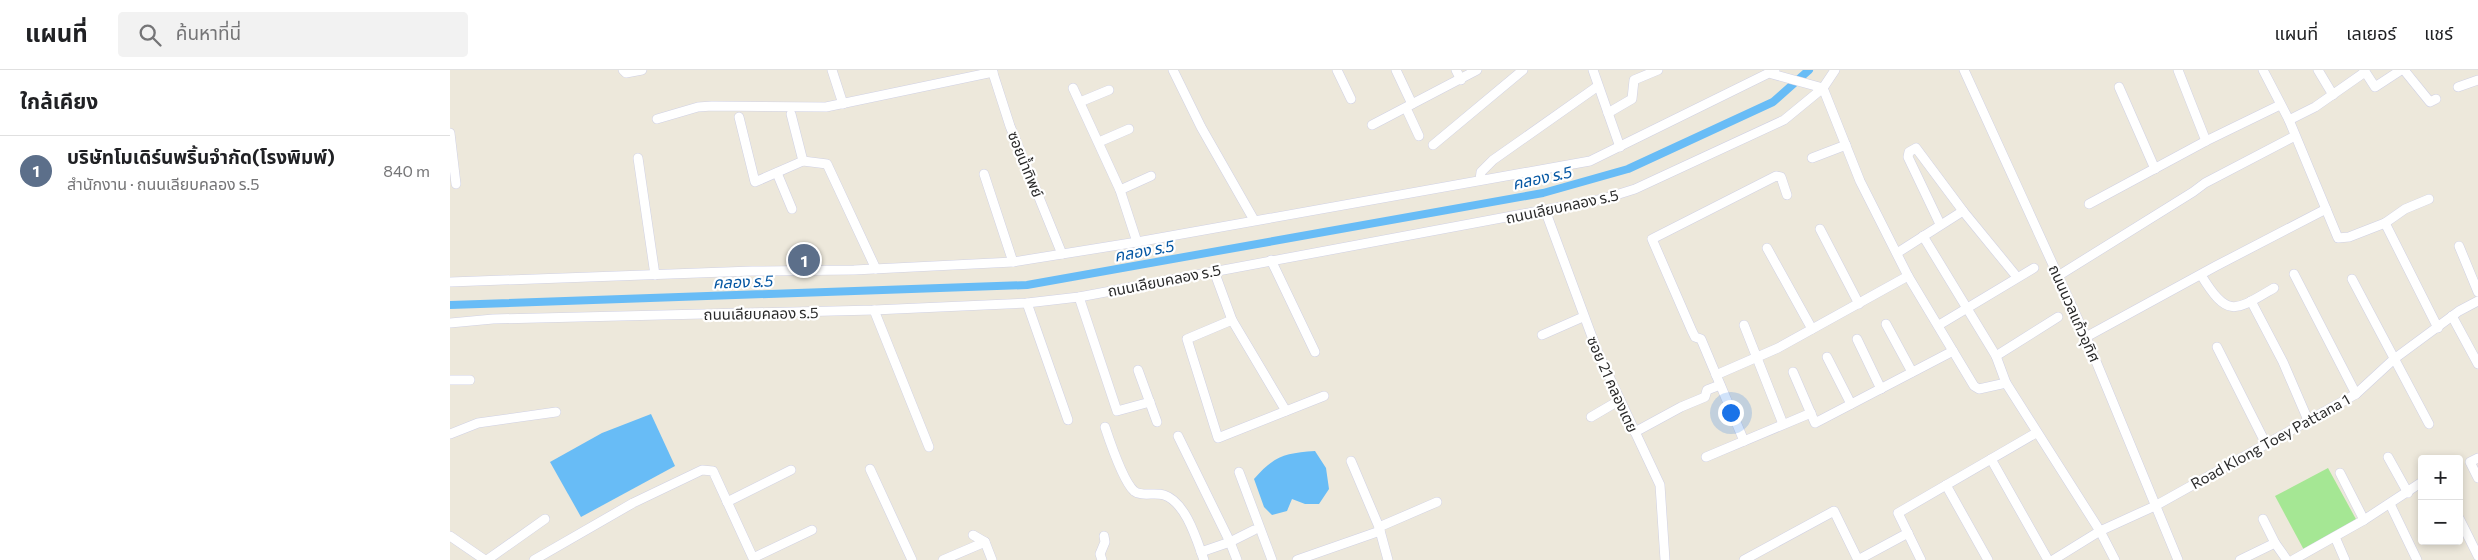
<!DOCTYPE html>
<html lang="th">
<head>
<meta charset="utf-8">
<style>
  :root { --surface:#fff; --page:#f2f2f2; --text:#202124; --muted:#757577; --line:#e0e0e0; --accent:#0b8043 }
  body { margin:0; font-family:Commissioner,"Noto Sans Thai",sans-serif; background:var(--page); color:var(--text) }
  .controls { position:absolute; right:15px; bottom:15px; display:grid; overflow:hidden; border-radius:5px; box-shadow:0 2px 8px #0003 }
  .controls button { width:45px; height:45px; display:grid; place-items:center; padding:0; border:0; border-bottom:1px solid var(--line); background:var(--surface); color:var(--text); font:25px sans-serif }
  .you { position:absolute; left:1280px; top:342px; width:18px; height:18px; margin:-12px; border:4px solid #fff; border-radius:50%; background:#1a73e8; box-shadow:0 0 0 8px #1a73e833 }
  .badge { display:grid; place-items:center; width:32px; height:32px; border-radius:50%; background:var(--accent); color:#fff; font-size:16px; font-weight:700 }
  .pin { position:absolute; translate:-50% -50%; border:2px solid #fff; box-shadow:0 1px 5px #0006 }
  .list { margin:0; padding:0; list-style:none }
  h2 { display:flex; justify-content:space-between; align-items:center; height:65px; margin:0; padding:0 20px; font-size:21px }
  h2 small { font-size:16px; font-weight:400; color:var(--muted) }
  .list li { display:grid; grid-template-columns:32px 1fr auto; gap:15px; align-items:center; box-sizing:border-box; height:70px; padding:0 20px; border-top:1px solid var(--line) }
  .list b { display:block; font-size:19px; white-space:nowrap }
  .list p { margin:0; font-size:16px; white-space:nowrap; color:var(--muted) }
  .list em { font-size:16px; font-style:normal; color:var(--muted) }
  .icon { flex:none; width:28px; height:28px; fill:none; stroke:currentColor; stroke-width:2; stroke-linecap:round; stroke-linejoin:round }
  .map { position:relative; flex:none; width:2028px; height:490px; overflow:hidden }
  header { display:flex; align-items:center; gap:30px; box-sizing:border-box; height:70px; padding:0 25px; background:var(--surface); border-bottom:1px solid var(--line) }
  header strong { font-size:24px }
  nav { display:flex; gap:28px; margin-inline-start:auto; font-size:18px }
  .search { width:350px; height:45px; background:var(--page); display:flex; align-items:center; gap:12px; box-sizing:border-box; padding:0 18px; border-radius:5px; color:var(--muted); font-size:19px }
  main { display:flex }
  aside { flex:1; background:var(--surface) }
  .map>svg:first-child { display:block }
</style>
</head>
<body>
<header>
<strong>แผนที่</strong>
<div class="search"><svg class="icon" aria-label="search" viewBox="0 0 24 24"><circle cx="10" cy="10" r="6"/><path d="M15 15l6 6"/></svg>ค้นหาที่นี่</div>
<nav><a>แผนที่</a><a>เลเยอร์</a><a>แชร์</a></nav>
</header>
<main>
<aside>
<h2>ใกล้เคียง<small></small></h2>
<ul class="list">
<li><span class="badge" style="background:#5c6f8a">1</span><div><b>บริษัทโมเดิร์นพริ้นจำกัด(โรงพิมพ์)</b><p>สำนักงาน · ถนนเลียบคลอง ร.5</p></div><em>840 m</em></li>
</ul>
</aside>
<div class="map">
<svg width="2028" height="490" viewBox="0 0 2028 490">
  <rect width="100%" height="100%" fill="#ede8db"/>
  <path fill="#a5e794" d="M1878 398 1907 451 1854 480 1825 426Z"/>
  <g fill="#68bcf6">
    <path d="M201 344 225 396 131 447 100 392 152 363Z"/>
    <path d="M865 381 876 398 879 419 869 434H855L842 429 837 441 822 445 814 437 804 409C824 386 835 383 865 381Z"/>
  </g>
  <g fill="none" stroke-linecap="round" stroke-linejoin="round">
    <path stroke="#68bcf6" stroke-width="8" d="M0 235 577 215 1093 123 1178 99 1323 32 1359 0"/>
    <g stroke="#d0d1e4" stroke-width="10">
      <g id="minor">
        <path d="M173 0 176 3 192 0"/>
        <path d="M382 0 393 34"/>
        <path d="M542 0 560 56 612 184"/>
        <path d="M723 0 751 57 804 150"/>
        <path d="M887 0 901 29"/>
        <path d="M946 0 962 34"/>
        <path d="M1006 0 1011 10"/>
        <path d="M1143 0 1170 77"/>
        <path d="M1514 0 1636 267 1728 490"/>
        <path d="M1728 0 1756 71"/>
        <path d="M1813 0 1839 50 1888 168 1899 167 1935 153 1988 258"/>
        <path d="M1868 0 1883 25"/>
        <path d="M1914 0 1925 17 1951 0"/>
        <path d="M1954 0 1980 32 1986 29"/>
        <path d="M1322 4 1373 18 1410 111 1458 206 1524 316 1529 319 1556 313 1650 461 1665 490"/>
        <path d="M1669 17 1705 99"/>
        <path d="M2008 17 2028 10"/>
        <path d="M623 18 670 120 687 172"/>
        <path d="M630 32 659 20"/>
        <path d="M956 38 969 66"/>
        <path d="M1158 43 1182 29 1184 10 1208 0"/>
        <path d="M341 44 353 91"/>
        <path d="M289 47 305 112 353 91 377 94 426 199"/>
        <path d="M207 49 248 37 262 36 376 37 543 2"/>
        <path d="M1839 50 1865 37 1915 2"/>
        <path d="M922 55 1027 0"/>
        <path d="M0 63 6 114"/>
        <path d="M649 72 679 59"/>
        <path d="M983 75 1073 0"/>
        <path d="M188 88 205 205"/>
        <path d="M1362 88 1396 75"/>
        <path d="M327 103 342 139"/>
        <path d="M534 104 563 192"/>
        <path d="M1030 110 1031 102 1043 90 1148 16"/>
        <path d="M670 120 701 106"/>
        <path d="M1639 134 1756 71 1830 35"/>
        <path d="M1095 140 1148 283 1210 415 1215 490"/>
        <path d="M1935 153 1955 139 1979 129"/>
        <path d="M1490 154 1458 87 1459 82 1466 78 1513 141 1567 207"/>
        <path d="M1370 159 1409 234"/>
        <path d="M1473 166 1546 286 1556 313"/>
        <path d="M2009 176 2028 222"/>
        <path d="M1317 178 1362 259"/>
        <path d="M1447 183 1513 141"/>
        <path d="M821 190 865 282"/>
        <path d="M764 201 782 250 836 341"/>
        <path d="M1844 204 1906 324"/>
        <path d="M1751 205C1778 249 1785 241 1824 218"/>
        <path d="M1608 206 1743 122 1755 113 1845 66"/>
        <path d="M1902 209 1979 354"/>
        <path d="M0 212 302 201 404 200 563 192 687 172 1140 91 1325 0"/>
        <path d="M629 227 667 341 700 332"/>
        <path d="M1801 231 1833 292 1858 350"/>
        <path d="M577 233 618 350"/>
        <path d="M424 240 479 377"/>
        <path d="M2002 246 2028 294"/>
        <path d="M782 250 737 269 768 368 874 326"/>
        <path d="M0 253 43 249 424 240 577 233 629 227 1153 129 1185 119 1334 50 1373 18 1385 0"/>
        <path d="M1436 254 1462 302"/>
        <path d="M1294 255 1333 354"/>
        <path d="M1489 255 1584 198"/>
        <path d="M1092 265 1133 247"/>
        <path d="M1636 267 1766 196 1876 139"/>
        <path d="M1407 269 1431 319"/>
        <path d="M1767 277 1816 374"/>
        <path d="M1546 286 1608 247"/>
        <path d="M1377 287 1401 334"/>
        <path d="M688 300 707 352"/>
        <path d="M1343 302 1365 353 1503 281"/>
        <path d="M1266 305 1328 278 1458 206"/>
        <path d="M0 310H20"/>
        <path d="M1141 347 1170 330"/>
        <path d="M655 357C660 372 673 411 684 421 691 427 705 422 714 425 736 432 747 471 754 490"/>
        <path d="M1185 362 1231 337 1255 327 1257 320 1270 315"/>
        <path d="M0 364 28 353 106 342"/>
        <path d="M728 366 780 472 787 490"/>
        <path d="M1294 371 1251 269 1245 267 1242 261 1202 169 1326 106 1331 107 1337 125"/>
        <path d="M1256 387 1361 343"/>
        <path d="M1938 387 1958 423"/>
        <path d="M2028 388 2020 392 2028 408"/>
        <path d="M1541 389 1598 490"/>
        <path d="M901 391 929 457 938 490"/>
        <path d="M420 399 462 490"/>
        <path d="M789 402 822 490"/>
        <path d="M1890 403 1914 450"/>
        <path d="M1496 415 1538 490"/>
        <path d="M277 432 341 400"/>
        <path d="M1940 434 1967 490"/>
        <path d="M2009 448 2028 486"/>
        <path d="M1813 449 1825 473 1837 490"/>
        <path d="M929 457 987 432"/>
        <path d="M523 465 535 472 542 490"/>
        <path d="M0 466 35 490"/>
        <path d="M1885 467 1895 490"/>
        <path d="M751 482 780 472 804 460"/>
        <path d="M37 490 95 449"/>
        <path d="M84 490 183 433 252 400 263 401 303 488 362 460"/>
        <path d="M493 490 535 472"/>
        <path d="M652 490 650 484 655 472 654 466"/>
        <path d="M847 490 930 461"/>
        <path d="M1294 490 1384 441 1408 490"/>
        <path d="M1408 490 1458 463"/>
        <path d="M1471 490 1448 443 1586 363"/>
        <path d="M1603 490 1650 461 1705 436 1906 324 1944 289 2009 241 2028 231"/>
        <path d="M1790 490 1825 473"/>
        <path d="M1843 490 1914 450 1972 412"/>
      </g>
    </g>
    <use href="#minor" stroke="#fff" stroke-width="9"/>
  </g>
  <g text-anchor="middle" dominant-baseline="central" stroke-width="4.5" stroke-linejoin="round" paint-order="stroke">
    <g font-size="15" fill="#2a2a2a" stroke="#fff">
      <text transform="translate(576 94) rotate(68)">ซอยน้ำทิพย์</text>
      <text transform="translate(1112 136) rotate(-12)">ถนนเลียบคลอง ร.5</text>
      <text transform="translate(714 210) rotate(-11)">ถนนเลียบคลอง ร.5</text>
      <text transform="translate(311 243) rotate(-1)">ถนนเลียบคลอง ร.5</text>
      <text transform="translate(1625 243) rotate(66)">ถนนนวลแก้วอุทิศ</text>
      <text transform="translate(1163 314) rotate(66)">ซอย 21 คลองเตย</text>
      <text transform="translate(1820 371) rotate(-29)">Road Klong Toey Pattana 1</text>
    </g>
    <g font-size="16" font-style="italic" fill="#0557a3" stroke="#fff">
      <text transform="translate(1092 107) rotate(-12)">คลอง ร.5</text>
      <text transform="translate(694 180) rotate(-10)">คลอง ร.5</text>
      <text transform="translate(293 211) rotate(-2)">คลอง ร.5</text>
    </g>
  </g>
</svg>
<div class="controls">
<button>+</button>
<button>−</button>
</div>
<div class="you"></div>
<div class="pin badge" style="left:354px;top:190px;background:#5c6f8a">1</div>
</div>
</main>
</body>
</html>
